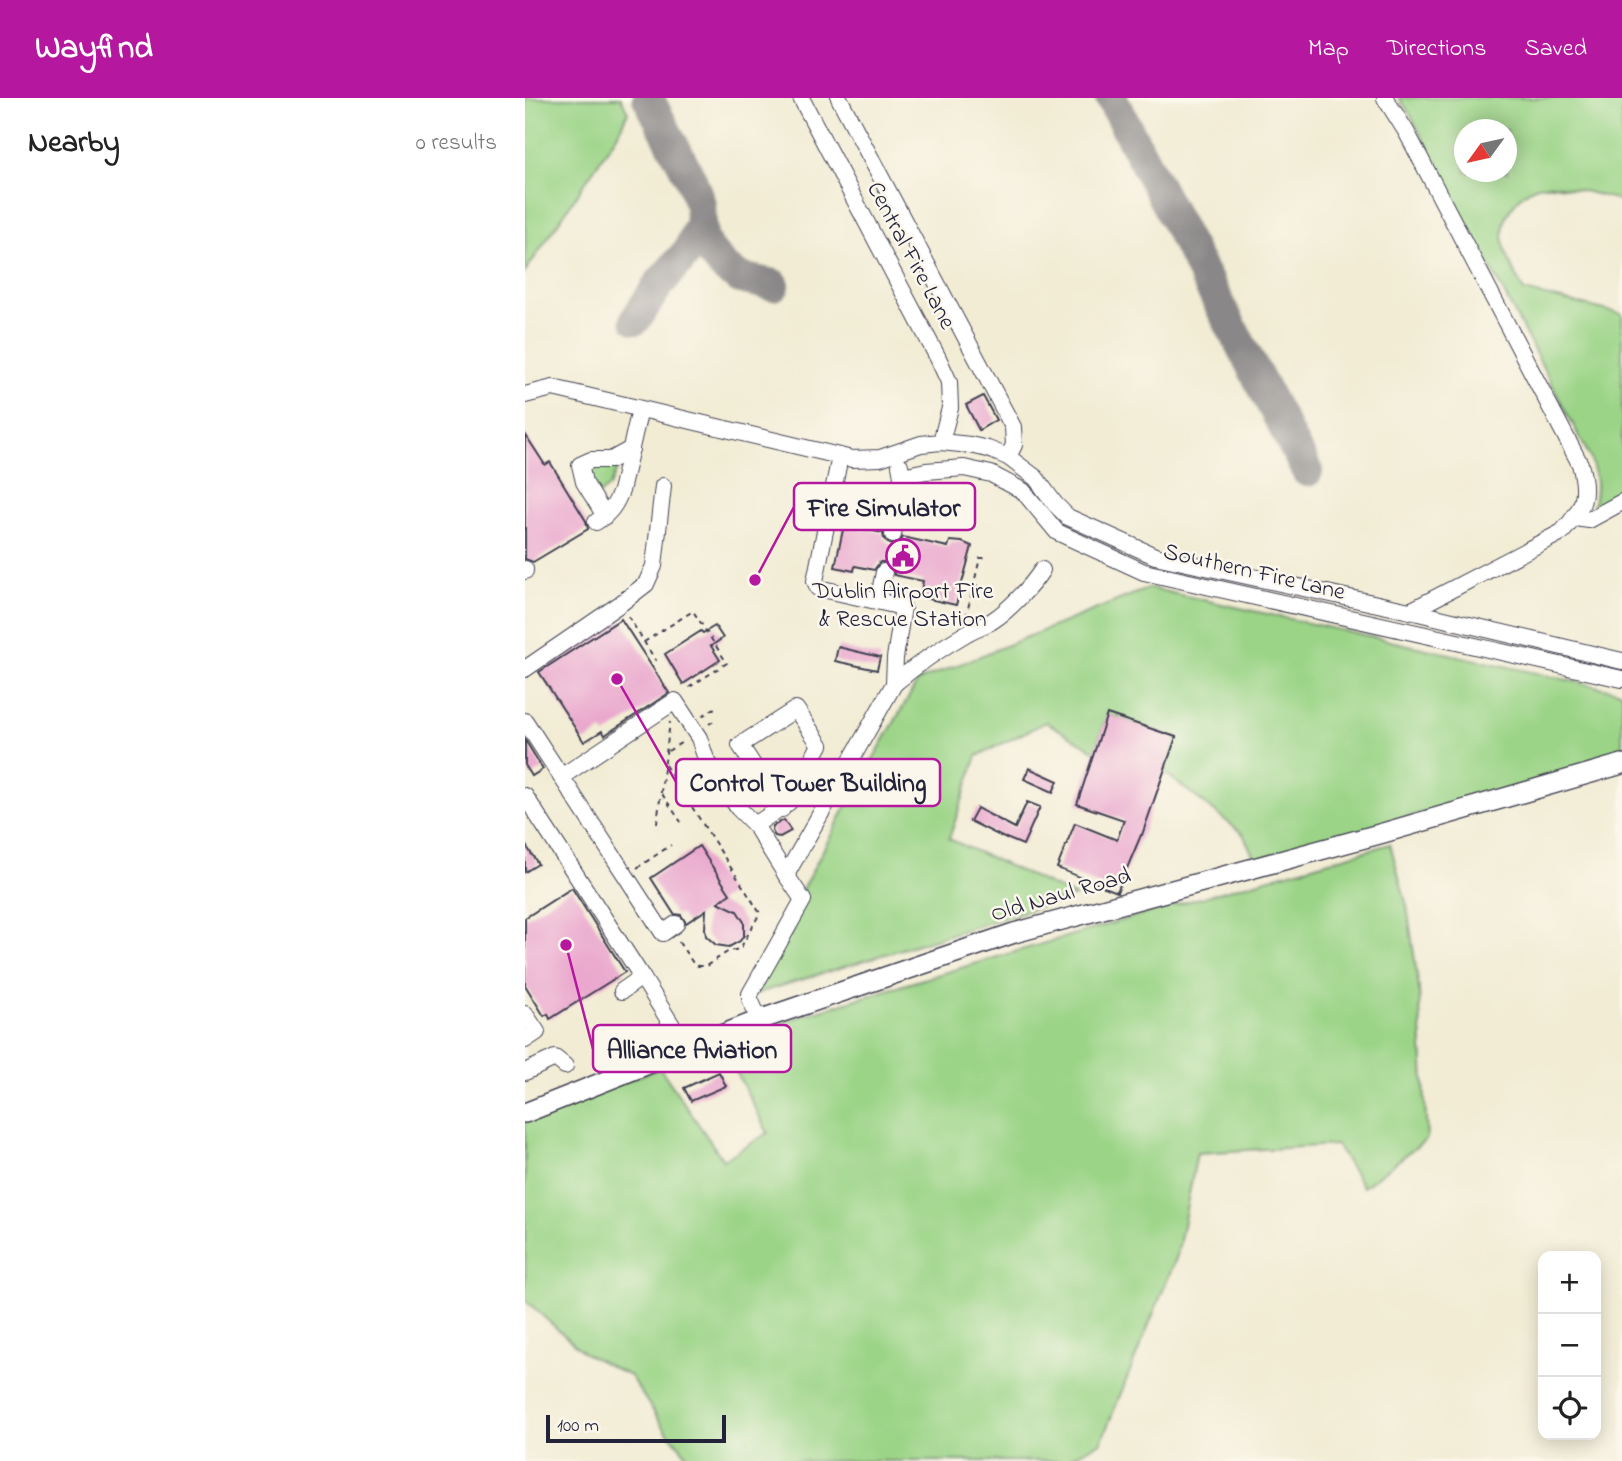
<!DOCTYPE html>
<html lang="en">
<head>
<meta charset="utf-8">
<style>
  :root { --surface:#fff; --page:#f6f6f6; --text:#222; --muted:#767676; --line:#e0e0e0; --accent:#b5179e }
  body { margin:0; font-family:"Indie Flower",sans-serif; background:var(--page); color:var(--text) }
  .controls { position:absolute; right:21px; bottom:21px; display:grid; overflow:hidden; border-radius:14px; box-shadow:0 4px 18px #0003 }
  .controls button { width:63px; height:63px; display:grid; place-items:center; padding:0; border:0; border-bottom:2px solid var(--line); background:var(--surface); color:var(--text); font:35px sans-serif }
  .compass { position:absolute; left:929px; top:21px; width:63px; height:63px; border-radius:50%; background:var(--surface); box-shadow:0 4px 18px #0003; rotate:237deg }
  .scale { position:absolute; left:21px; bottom:18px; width:180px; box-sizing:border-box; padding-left:7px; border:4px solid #22223b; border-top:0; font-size:19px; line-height:24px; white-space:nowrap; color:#22223b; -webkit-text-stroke:5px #fbf7ec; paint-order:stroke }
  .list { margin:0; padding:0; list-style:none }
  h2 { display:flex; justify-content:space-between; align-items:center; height:91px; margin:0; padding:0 28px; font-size:30px }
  h2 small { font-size:23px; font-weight:400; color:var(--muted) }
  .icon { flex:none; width:38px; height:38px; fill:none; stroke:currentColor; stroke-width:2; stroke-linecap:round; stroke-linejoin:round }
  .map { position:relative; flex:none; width:1097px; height:1363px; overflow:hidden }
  header { display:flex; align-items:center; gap:42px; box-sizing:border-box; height:98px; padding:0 35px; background:var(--accent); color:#fff }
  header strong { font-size:33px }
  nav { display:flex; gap:38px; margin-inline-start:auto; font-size:24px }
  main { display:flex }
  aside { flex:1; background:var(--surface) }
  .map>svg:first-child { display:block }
</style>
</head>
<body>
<header>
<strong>Wayfind</strong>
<nav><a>Map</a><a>Directions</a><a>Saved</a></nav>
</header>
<main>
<aside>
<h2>Nearby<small>0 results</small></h2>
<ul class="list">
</ul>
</aside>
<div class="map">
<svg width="1097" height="1363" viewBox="0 0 1097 1363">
  <rect width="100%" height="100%" fill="#fbf7ec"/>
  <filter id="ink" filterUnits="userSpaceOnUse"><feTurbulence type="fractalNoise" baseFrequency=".0143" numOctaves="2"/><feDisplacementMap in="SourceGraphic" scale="14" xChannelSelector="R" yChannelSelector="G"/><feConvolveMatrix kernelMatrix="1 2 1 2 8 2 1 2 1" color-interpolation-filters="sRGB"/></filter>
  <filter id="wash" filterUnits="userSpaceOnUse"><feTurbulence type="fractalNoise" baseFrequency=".00686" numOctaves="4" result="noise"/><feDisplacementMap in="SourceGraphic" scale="28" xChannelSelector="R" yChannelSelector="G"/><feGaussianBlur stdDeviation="1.57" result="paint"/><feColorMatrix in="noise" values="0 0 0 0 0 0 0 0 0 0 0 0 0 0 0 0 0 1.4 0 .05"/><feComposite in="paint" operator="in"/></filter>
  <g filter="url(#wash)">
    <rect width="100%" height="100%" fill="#f2ecd4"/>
    <g fill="#9bd487" stroke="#5e7b61" stroke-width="2" fill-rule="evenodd">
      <path d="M0 0H96L103 14 92 37 0 174Z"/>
      <path d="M874 0H1097V103C1080 99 1032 84 1018 87 1007 88 997 96 991 104 965 133 984 164 999 193L1097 216V395L1068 410C1073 388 1072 381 1065 359L885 16ZM940 32H982V74H940Z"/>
      <path d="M87 365 92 371 85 388 74 397 63 379 62 370Z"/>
      <path d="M624 490 1097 594V660L730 761 718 736 639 674 650 639 582 616 570 653 521 624 452 658 424 741 550 798 220 899 328 696 393 583Z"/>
      <path d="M865 746 882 808 894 891 902 1041 838 1089 811 1047 672 1055 652 1158 576 1344 545 1360 544 1363H167L140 1331 105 1278 59 1255 0 1202V1022L135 970 198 1062 243 1035 195 943C417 874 641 809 865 746Z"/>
    </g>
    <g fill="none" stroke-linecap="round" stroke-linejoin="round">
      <g stroke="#8a8788" stroke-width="32">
        <path d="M586 0 782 373"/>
        <path d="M176 124 177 139 183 152 200 170 215 180 249 187"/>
        <path d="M111 221 134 186 164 152 176 124 175 106 166 81 123 0"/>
      </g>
    </g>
    <g id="blocks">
      <g fill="#eaa8ce">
        <path d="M458 298 471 322 454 332 441 307Z"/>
        <path d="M0 336 20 367 25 364 61 423 63 431 8 464 0 461Z"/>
        <path d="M319 427 358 435 359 441 366 447 372 446 378 439 423 449 425 443 437 444 447 448 431 507 395 499 398 483 369 477V470L362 464H355L349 472 330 468 329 473 310 469Z"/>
        <path d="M96 521 144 595 80 637 77 633 59 644 14 574Z"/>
        <path d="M190 528 198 540 186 548 195 562 158 586 140 556 176 533 178 535Z"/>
        <path d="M313 549 355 559 352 572 310 563Z"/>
        <path d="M582 616 651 639 617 737H616L592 794 532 770 550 725 592 742 599 722 552 706Z"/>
        <path d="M0 642 18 671 7 678 0 667Z"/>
        <path d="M504 670 533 683 528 694 499 681Z"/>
        <path d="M502 704 515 709 498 747 481 740V741L445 723 452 710 490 730Z"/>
        <path d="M259 722 266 733 255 739 250 738 247 733 248 728Z"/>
        <path d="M0 746 13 766 0 774Z"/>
        <path d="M174 748 205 796 193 804 212 813 219 824V837L215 843 204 849 191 847 181 838 180 831 181 812 161 825 156 817 149 816 126 780Z"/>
        <path d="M47 790 100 874 25 921 23 916 19 918 0 887V820Z"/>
        <path d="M194 974 201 988 166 1003 159 990Z"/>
      </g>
    </g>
  </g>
  <g filter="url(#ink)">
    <use href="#blocks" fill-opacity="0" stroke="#414052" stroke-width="2"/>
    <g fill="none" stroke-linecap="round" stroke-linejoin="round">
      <g stroke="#414052" stroke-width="18">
        <g id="minor">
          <path d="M276 0 413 260 424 284 425 310 416 344"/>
          <path d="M314 0 488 329 489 347 483 359"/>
          <path d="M0 297 28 290 327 361 355 360 396 346 416 344 445 347 463 351 483 359 511 380 530 406 543 419 630 458 885 513 1037 434C1059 410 1064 398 1055 366L882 35 860 0"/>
          <path d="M315 358 290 483 293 490 378 509 370 560 369 586C391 567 416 550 442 535 450 530 459 528 467 523 483 513 506 489 517 472"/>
          <path d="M377 378 401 373 439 370 466 376 498 393 532 434 619 474 1097 581"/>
          <path d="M80 418 59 384 55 367 66 362H86L106 351"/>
          <path d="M1050 420 1064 422 1097 404"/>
          <path d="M71 424C85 415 90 408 96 393L115 311"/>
          <path d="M368 437 377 378 375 367"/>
          <path d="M0 471V473"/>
          <path d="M353 503 359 474"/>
          <path d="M885 513 1097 563"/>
          <path d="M0 571 95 506 121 486 129 468 138 388"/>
          <path d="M0 623 138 835 151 826"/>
          <path d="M36 679 150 603 174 640 181 661 213 710 230 727 261 777"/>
          <path d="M0 698 117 879 97 893"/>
          <path d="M230 727 264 704 295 647 271 611 215 647 257 711"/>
          <path d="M117 879 161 950"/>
          <path d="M0 916 12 934 0 942"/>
          <path d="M234 922 225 901V896L278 802 261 777 369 586"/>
          <path d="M0 974 30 960 40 968"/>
        </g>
      </g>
      <g stroke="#414052" stroke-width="22">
        <path id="major" d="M0 1015 234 922 489 835 858 735 1097 666"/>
      </g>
      <g stroke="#414052" stroke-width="2" stroke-dasharray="5 5" stroke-linecap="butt">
        <path d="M448 487 458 489"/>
        <path d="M103 518 131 563"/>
        <path d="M441 519 455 460H464"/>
        <path d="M119 544 168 513 202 565 160 592"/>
        <path d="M177 618 193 608"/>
        <path d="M184 626 189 623"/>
        <path d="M143 653 159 643"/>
        <path d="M140 667 235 815 215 851 204 853 181 868H173L168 865 153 843"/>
        <path d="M137 696 156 724"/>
        <path d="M132 725 145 624"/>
        <path d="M112 770 146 747"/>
      </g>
      <use href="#minor" stroke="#fff" stroke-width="16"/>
      <use href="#major" stroke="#fff" stroke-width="19"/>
    </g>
  </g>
  <defs>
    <g id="civic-ring" transform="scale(1.75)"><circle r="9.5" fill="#fbf7ec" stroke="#b5179e" stroke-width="1.5"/><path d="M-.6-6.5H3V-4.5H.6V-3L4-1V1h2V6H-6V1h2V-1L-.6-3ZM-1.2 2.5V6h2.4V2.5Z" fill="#b5179e"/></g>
  </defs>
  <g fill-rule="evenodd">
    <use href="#civic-ring" x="378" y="458"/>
  </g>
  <g text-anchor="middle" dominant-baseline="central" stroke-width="5" stroke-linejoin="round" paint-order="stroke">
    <g font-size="24" fill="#22223b" stroke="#fbf7ec">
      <text transform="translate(385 158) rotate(62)">Central Fire Lane</text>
      <text transform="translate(729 475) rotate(13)">Southern Fire Lane</text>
      <text transform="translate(536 798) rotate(-16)">Old Naul Road</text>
    </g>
    <g font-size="24" fill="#22223b" stroke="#fbf7ec">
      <text x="378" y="494">Dublin Airport Fire<tspan x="378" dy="28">&amp; Rescue Station</tspan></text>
    </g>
  </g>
  <path fill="none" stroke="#b5179e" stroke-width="2.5" d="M230 482L269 409M92 581L151 684M41 847L68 951"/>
  <g fill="#b5179e" stroke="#fbf7ec" stroke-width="2.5">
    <circle cx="230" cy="482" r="7"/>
    <circle cx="92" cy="581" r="7"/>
    <circle cx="41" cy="847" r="7"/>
  </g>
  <g fill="#fbf7ec" stroke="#b5179e" stroke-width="2.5">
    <rect x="269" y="385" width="181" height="47" rx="7"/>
    <rect x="151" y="661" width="264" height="47" rx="7"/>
    <rect x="68" y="927" width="198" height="47" rx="7"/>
  </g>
  <g font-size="26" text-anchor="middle" font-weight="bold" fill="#22223b">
    <text x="359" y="418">Fire Simulator</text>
    <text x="283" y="693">Control Tower Building</text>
    <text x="167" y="960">Alliance Aviation</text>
  </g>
</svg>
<div class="controls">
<button>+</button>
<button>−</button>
<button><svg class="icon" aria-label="locate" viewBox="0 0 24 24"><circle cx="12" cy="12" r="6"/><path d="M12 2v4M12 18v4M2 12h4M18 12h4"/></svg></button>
</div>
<svg class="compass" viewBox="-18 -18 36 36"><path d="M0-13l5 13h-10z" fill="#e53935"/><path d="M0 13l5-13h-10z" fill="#767676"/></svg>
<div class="scale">100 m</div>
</div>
</main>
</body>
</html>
